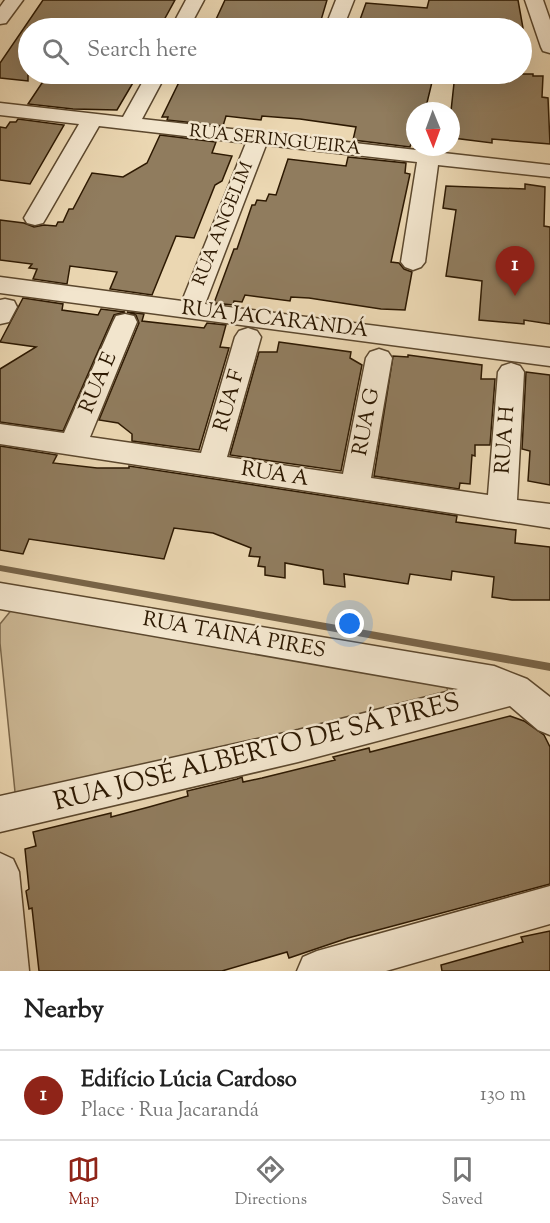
<!DOCTYPE html>
<html lang="en">
<head>
<meta charset="utf-8">
<style>
  :root { --surface:#fff; --page:#f2f2f2; --text:#222; --muted:#767676; --line:#e0e0e0; --accent:#8f2418 }
  body { margin:0; font-family:"Sorts Mill Goudy",serif; background:var(--page); color:var(--text) }
  .compass { position:absolute; left:406px; top:102px; width:54px; height:54px; border-radius:50%; background:var(--surface); box-shadow:0 6px 24px #0002; rotate:179deg }
  .you { position:absolute; left:350px; top:624px; width:21px; height:21px; margin:-15px; border:4px solid #fff; border-radius:50%; background:#1a73e8; box-shadow:0 0 0 9px #1a73e833 }
  .badge { display:grid; place-items:center; width:39px; height:39px; border-radius:50%; background:var(--accent); color:#fff; font-size:20px; font-weight:700 }
  .pin { position:absolute; translate:-50% -50px; filter:drop-shadow(0 2px 3px #0008) }
  .pin::after { content:''; position:absolute; top:32px; width:21px; height:18px; background:inherit; clip-path:polygon(0 0,100% 0,50% 100%) }
  .list { margin:0; padding:0; list-style:none }
  h2 { display:flex; justify-content:space-between; align-items:center; height:78px; margin:0; padding:0 24px; font-size:26px }
  h2 small { font-size:20px; font-weight:400; color:var(--muted) }
  .list li { display:grid; grid-template-columns:39px 1fr auto; gap:18px; align-items:center; box-sizing:border-box; height:90px; padding:0 24px; border-top:2px solid var(--line) }
  .list b { display:block; font-size:22px; white-space:nowrap }
  .list p { margin:0; font-size:20px; white-space:nowrap; color:var(--muted) }
  .list em { font-size:20px; font-style:normal; color:var(--muted) }
  .icon { flex:none; width:33px; height:33px; fill:none; stroke:currentColor; stroke-width:2; stroke-linecap:round; stroke-linejoin:round }
  .map { position:relative; flex:none; width:550px; height:971px; overflow:hidden }
  .search { position:absolute; background:var(--surface); box-shadow:0 6px 24px #0002; left:18px; right:18px; top:18px; height:66px; display:flex; align-items:center; gap:15px; box-sizing:border-box; padding:0 21px; border-radius:33px; color:var(--muted); font-size:22px }
  .sheet { height:168px; background:var(--surface) }
  nav { display:flex; justify-content:space-around; align-items:center; box-sizing:border-box; height:84px; border-top:2px solid var(--line); background:var(--surface); font-size:16px; color:var(--muted) }
  nav a { display:grid; justify-items:center; gap:3px }
  nav .on { color:var(--accent) }
  .map>svg:first-child { display:block }
</style>
</head>
<body>
<div class="map">
<svg width="550" height="971" viewBox="0 0 550 971">
  <rect width="100%" height="100%" fill="#ebd7b2"/>
  <filter id="stains"><feTurbulence type="fractalNoise" baseFrequency=".00333" numOctaves="4"/><feColorMatrix values="0 0 0 0 .2 0 0 0 0 .09 0 0 0 0 .02 0 0 0 .5 -.17"/></filter>
  <radialGradient id="worn" r=".72"><stop offset=".6" stop-color="#630" stop-opacity="0"/><stop offset="1" stop-color="#630" stop-opacity=".3"/></radialGradient>
  <path fill="#cbb794" stroke="#7c684b" stroke-width="1.5" d="M13 608 446 684 449 696 40 801 15 792 0 643V624Z"/>
  <g fill="none" stroke-linecap="round" stroke-linejoin="round">
    <path fill="#786448" fill-rule="evenodd" d="M0 565 550 663V671L0 571Z"/>
  </g>
  <g fill="#907c5e" stroke="#2d1902" stroke-width="1.5">
    <path d="M43 0H175L164 20H159L155 28H28V81L0 78V63Z"/>
    <path d="M225 0H327L319 27 313 26 312 28H212Z"/>
    <path d="M429 0H518L523 28H357L366 3 427 8Z"/>
    <path d="M48 74H99L116 75 114 78 134 81 117 110 73 109 28 104Z"/>
    <path d="M183 74H364L433 78 425 111H415V131L410 147 353 140 356 127 300 119 262 116 261 120 226 116 223 126 167 120 168 117H162Z"/>
    <path d="M455 74H533V76H543L542 97 548 98 550 144 492 139V143L453 138 451 111Z"/>
    <path d="M18 119 64 125 30 184 0 180V127L6 128 10 122H16Z"/>
    <path d="M160 135 216 142 212 153 232 156 222 181 215 185 194 238 176 236 152 295 110 289 117 272 70 266 67 284 33 279 37 269 29 268 32 264 0 260V220L24 223 34 227 44 225 56 226 58 222H63L69 209H73L92 173 123 177 147 163Z"/>
    <path d="M348 157 406 163 405 173 410 174 391 262 399 263 404 269 412 272 405 310 381 309 309 298 291 297 290 301 245 295 242 302 234 301 233 305 214 303 234 249H237L252 205H255L257 200 266 201 269 194 276 195 288 159 346 166Z"/>
    <path d="M525 184 545 187 544 226 550 227V324L524 320V324L479 320 482 281 446 276 456 210 443 208 446 186 525 189Z"/>
    <path d="M23 298 63 304 62 310 98 315 101 309 125 312 114 315 63 431 0 422V369L36 347 0 342Z"/>
    <path d="M127 312 144 314 142 321 204 328 207 323 226 325 220 347 229 348 199 450 132 441V434L118 423 99 420 139 323 136 315Z"/>
    <path d="M279 342 351 352 350 358 362 365 341 471 230 455 259 352H277Z"/>
    <path d="M408 355 482 365 481 379H495L490 445H475V456L472 455 470 484 460 483 459 489 374 476 393 356 408 357Z"/>
    <path d="M526 372 550 375V485L528 481 530 451 522 449Z"/>
    <path d="M0 446 57 455 53 463 97 468H129V466L457 516 456 522 516 530 515 543 550 547V600H512L492 597 494 577 452 571 451 580 410 574 408 584 344 574 345 587 324 584 323 570 285 563V578L265 575V567L258 566 260 557 249 556 251 548 213 533 174 528 164 559 29 539 23 554 0 550Z"/>
    <path d="M510 716 524 721 544 735 550 747V884L348 938 289 958 287 952 222 971H39L32 908 29 909 26 891 29 889 25 849 36 846 33 832 111 813V817L149 807 188 796 187 791 237 779 242 777 243 782 262 778 335 760 333 757 369 748 370 752Z"/>
    <path d="M550 931V971H442L441 965 523 942 521 937Z"/>
  </g>
  <g fill="none" stroke-linecap="round" stroke-linejoin="round">
    <g stroke="#5c482e" stroke-width="3">
      <g id="minor">
        <path d="M5 0H23L6 23 0 24V7Z"/>
        <path d="M186 0H204L189 28H171Z"/>
        <path d="M336 0H354L343 28H325Z"/>
        <path d="M525 0H543L550 20V53L543 51 541 47Z"/>
        <path d="M147 74H166L142 119 550 165V177L438 165 425 262 421 267 413 270 405 267 401 262 417 162 266 145 205 304 550 348V366L0 293V277L182 301 246 143 99 126 46 218 43 223 35 225 27 223 24 218 79 124 0 115V103L123 117Z"/>
        <path d="M5 299 14 301 17 307 9 322 0 324V300Z"/>
        <path d="M125 314 134 316 137 322 90 437 201 453 235 337 239 331 248 328 257 331 261 337 227 457 343 474 366 358 370 352 379 349 388 352 392 358 371 478 488 495 498 372 502 366 511 363 520 366 524 372 517 500 550 504V528L0 444V424L64 433 113 322 116 316Z"/>
        <path d="M0 583 494 666 527 679 550 697V735L538 730 510 706 298 762 0 832V796L298 730 458 689 0 609Z"/>
        <path d="M0 853 13 859 19 872 29 971H0Z"/>
        <path d="M550 886V924L386 971H297L303 957 317 951Z"/>
      </g>
    </g>
    <use href="#minor" fill="#f2e5cd" fill-rule="evenodd"/>
  </g>
  <g text-anchor="middle" dominant-baseline="central" stroke-width="5" stroke-linejoin="round" paint-order="stroke">
    <g font-size="18" fill="#2d1902" stroke="#f2e5cd">
      <text transform="translate(275 141) rotate(6)">RUA SERINGUEIRA</text>
      <text transform="translate(224 224) rotate(-68)">RUA ANGELIM</text>
    </g>
    <g font-size="21" fill="#2d1902" stroke="#f2e5cd">
      <text transform="translate(275 320) rotate(7)">RUA JACARANDÁ</text>
      <text transform="translate(99 383) rotate(-67)">RUA E</text>
      <text transform="translate(230 401) rotate(-74)">RUA F</text>
      <text transform="translate(367 422) rotate(-79)">RUA G</text>
      <text transform="translate(506 440) rotate(-86)">RUA H</text>
      <text transform="translate(275 475) rotate(9)">RUA A</text>
      <text transform="translate(234 636) rotate(10)">RUA TAINÁ PIRES</text>
    </g>
    <g font-size="26" fill="#2d1902" stroke="#f2e5cd">
      <text transform="translate(257 753) rotate(-14)">RUA JOSÉ ALBERTO DE SÁ PIRES</text>
    </g>
  </g>
  <rect width="100%" height="100%" filter="url(#stains)"/>
  <rect width="100%" height="100%" fill="url(#worn)"/>
</svg>
<svg class="compass" viewBox="-18 -18 36 36"><path d="M0-13l5 13h-10z" fill="#e53935"/><path d="M0 13l5-13h-10z" fill="#767676"/></svg>
<div class="you"></div>
<div class="pin badge" style="left:515px;top:296px">1</div>
<div class="search"><svg class="icon" aria-label="search" viewBox="0 0 24 24"><circle cx="10" cy="10" r="6"/><path d="M15 15l6 6"/></svg>Search here</div>
</div>
<section class="sheet">
<h2>Nearby<small></small></h2>
<ul class="list">
<li><span class="badge">1</span><div><b>Edifício Lúcia Cardoso</b><p>Place · Rua Jacarandá</p></div><em>130 m</em></li>
</ul>
</section>
<nav>
<a class="on"><svg class="icon" aria-label="map" viewBox="0 0 24 24"><path d="M3 6l6-2 6 2 6-2v14l-6 2-6-2-6 2zM9 4v14M15 6v14"/></svg>Map</a>
<a><svg class="icon" aria-label="directions" viewBox="0 0 24 24"><path d="M12 3l9 9-9 9-9-9zM9 14v-3h6M13 9l2 2-2 2"/></svg>Directions</a>
<a><svg class="icon" aria-label="saved" viewBox="0 0 24 24"><path d="M7 4h10v16l-5-4-5 4z"/></svg>Saved</a>
</nav>
</body>
</html>
